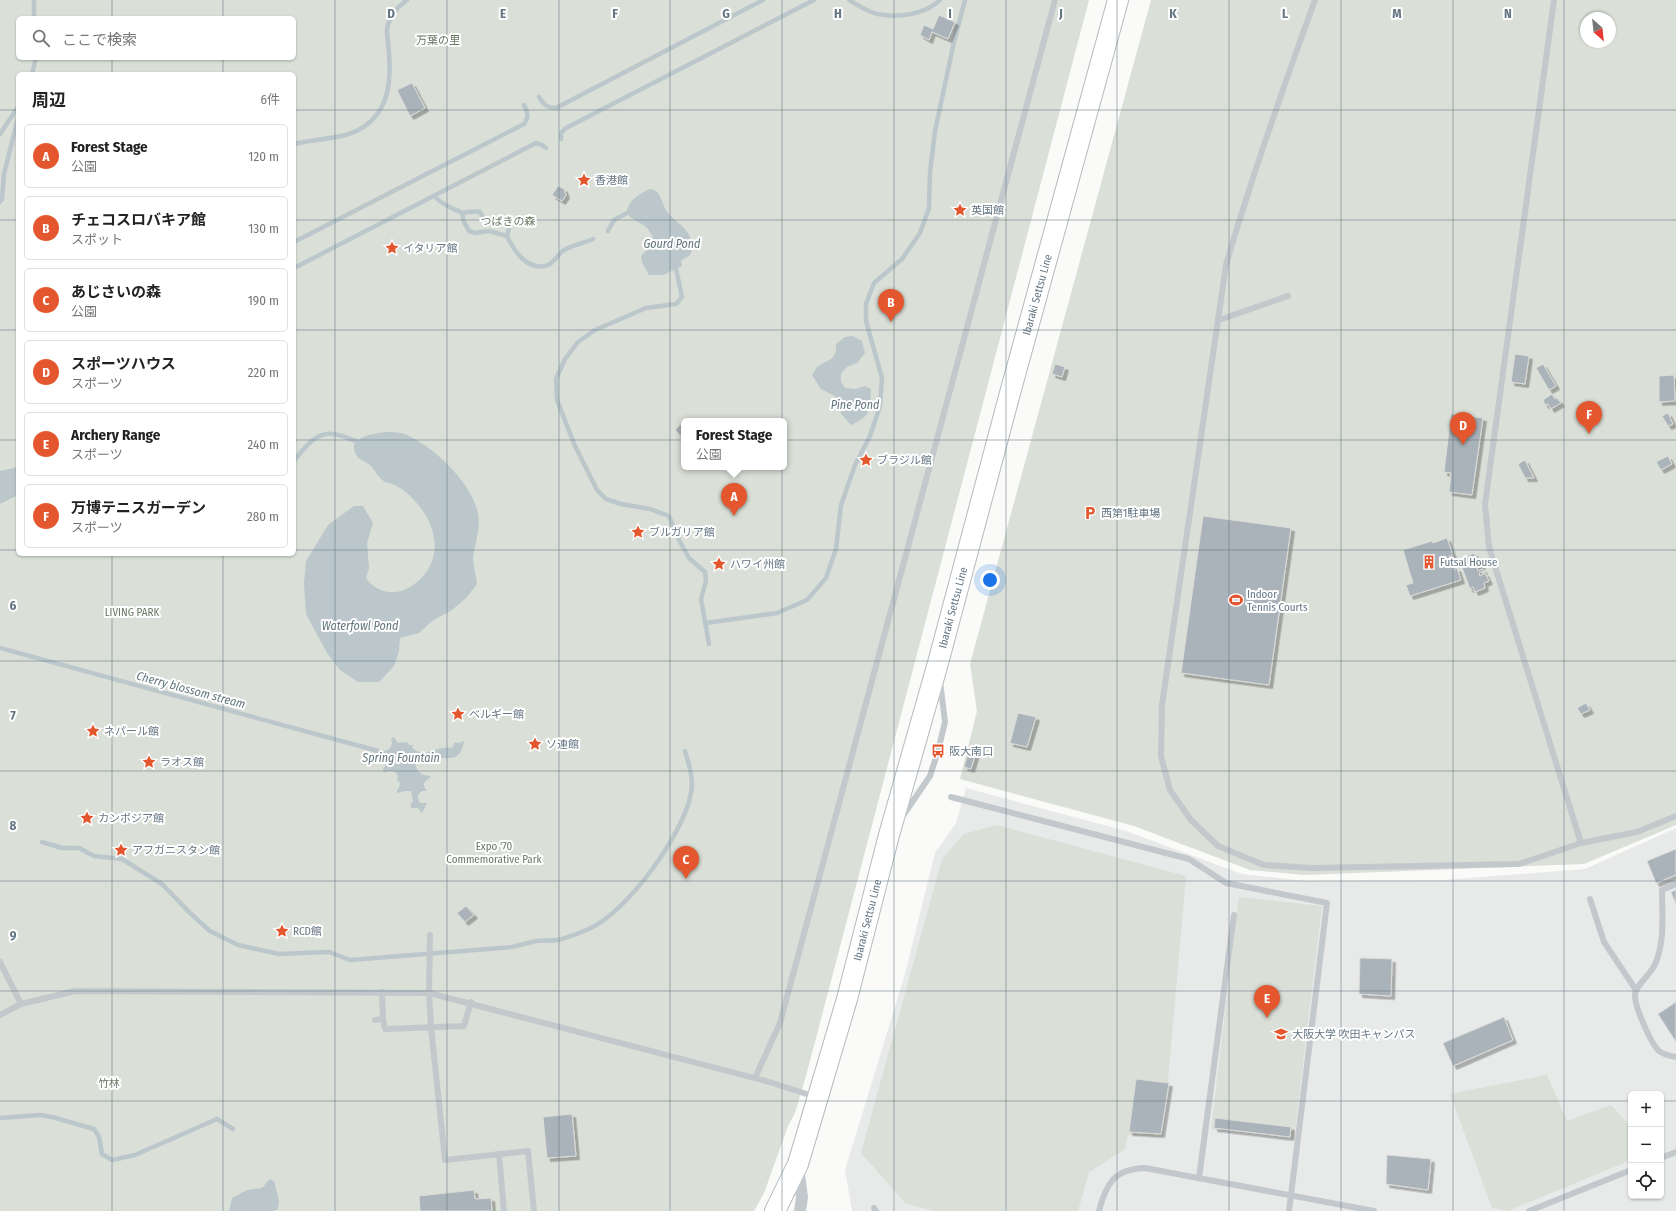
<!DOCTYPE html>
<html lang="ja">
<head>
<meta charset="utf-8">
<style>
  :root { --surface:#fff; --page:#f6f6f6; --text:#222; --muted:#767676; --line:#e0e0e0; --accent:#e4572e }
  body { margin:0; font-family:"Fira Sans Condensed","Noto Sans JP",sans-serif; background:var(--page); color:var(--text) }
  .controls { position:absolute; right:12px; bottom:12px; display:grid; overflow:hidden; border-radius:6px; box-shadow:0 1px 3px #0004 }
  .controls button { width:36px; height:36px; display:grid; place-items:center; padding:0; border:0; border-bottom:1px solid var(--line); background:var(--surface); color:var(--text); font:20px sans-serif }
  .compass { position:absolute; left:1580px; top:12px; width:36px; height:36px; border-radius:50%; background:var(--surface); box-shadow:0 1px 3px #0004; rotate:153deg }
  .you { position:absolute; left:990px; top:580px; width:14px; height:14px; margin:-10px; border:3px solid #fff; border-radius:50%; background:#1a73e8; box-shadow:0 0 0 6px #1a73e833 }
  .badge { display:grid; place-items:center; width:26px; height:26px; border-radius:50%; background:var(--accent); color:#fff; font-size:13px; font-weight:700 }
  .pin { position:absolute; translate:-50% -33px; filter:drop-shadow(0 1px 2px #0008) }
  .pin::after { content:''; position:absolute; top:21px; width:14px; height:12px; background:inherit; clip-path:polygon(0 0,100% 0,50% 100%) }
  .popup { position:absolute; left:681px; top:418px; width:106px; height:52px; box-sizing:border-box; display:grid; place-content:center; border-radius:6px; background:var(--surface); filter:drop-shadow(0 1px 3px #0005); font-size:13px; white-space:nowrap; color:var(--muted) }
  .popup b { font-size:15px; color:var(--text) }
  .popup::after { content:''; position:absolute; left:50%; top:100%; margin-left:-8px; border:8px solid transparent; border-top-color:var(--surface) }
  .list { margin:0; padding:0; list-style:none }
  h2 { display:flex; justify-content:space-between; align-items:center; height:52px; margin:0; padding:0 16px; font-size:17px }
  h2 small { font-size:13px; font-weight:400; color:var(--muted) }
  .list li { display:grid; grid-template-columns:26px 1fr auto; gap:12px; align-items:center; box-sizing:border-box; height:64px; margin:0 8px 8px; padding:0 8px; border:1px solid var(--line); border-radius:6px }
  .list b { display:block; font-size:15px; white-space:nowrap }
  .list p { margin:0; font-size:13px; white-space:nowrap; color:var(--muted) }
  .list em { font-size:13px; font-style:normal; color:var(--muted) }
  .icon { flex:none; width:22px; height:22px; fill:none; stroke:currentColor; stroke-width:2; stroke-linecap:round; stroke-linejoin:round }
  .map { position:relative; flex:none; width:1676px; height:1211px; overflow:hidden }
  .search { position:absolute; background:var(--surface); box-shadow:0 1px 3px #0004; left:16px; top:16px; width:280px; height:44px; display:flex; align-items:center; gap:10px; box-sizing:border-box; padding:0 14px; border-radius:6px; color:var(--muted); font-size:15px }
  .panel { position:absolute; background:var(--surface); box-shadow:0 1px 3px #0004; left:16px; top:72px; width:280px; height:484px; border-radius:6px }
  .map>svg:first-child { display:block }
</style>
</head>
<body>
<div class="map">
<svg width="1676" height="1211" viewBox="0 0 1676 1211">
  <defs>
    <filter id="shadow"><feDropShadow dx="3.5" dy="3.5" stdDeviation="0" flood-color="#0004"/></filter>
  </defs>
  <rect width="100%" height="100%" fill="#fafaf8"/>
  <path fill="#e8e9e9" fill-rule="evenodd" d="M966 788 1126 831 1242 874 1305 881 1443 880 1585 869 1676 828V1211H852L845 1170 905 974 935 853 956 823ZM1631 1094H1661V1196H1631Z"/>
  <g fill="#dadfd7" fill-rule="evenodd">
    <path d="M0 0H1089L806 1076 795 1113 788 1126 764 1193 754 1211H0ZM18 18H294V58H18ZM18 74H294V554H18ZM684 421H784V467H684Z"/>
    <path d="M1151 0H1676V825L1584 864 1305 875 1250 870 1134 826 960 779 977 711 970 664ZM1586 18H1610V42H1586Z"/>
    <path d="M997 825 1186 876 1163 1137 1128 1135 1125 1149 1089 1172 1078 1211H935L906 1204 861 1153 942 859 964 834Z"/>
    <path d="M1239 897 1322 906 1294 1139 1211 1129Z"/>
    <path d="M1547 1075 1567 1121 1611 1105 1627 1122H1631V1160L1508 1211 1492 1208 1450 1094Z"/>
  </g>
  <g fill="#bbc7cb">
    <path d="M650 189C661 190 661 202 666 210 672 220 686 226 690 237 693 243 692 250 690 255L681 261 682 266 663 275H649C634 249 643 260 654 240 646 219 635 225 627 213 627 201 640 193 650 189Z"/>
    <path d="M853 336 862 341 865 353 857 363 847 367 841 374V382L845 388 855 389 865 386 871 389C870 409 872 416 851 425L841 414 840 404 835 396 821 389 812 375C814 373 815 369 817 367 828 359 837 361 836 344L845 337Z"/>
    <path d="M386 432C393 432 401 432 407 435 434 447 473 484 478 514 481 528 475 543 473 557 473 565 476 575 477 584L466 598 452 610 432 621 419 633 400 638 399 651 394 666 379 682H358L340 670 327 653 306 614 304 583 306 561 328 525 354 506H363L373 523 367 543 369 568 366 578C375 591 391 596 406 589 419 583 429 572 433 558 441 530 419 498 395 485 390 483 385 483 381 479 377 475 374 469 370 465 365 461 358 460 356 454 346 437 376 433 386 432Z"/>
    <path d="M18 467V495L0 504V471Z"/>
    <path d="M394 737 398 743 407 742 409 745H413L412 748C427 760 436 745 452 748L455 742 459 743 464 741C460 771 436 751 417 758L415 763C416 771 421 776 430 776V778C423 781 422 785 427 791H422C417 795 417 797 420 803H427L422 813 418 808H412L410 805 413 801 411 791H405L397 793V790L399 788 400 783 397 780C400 771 391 769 384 773L383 769C386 765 387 763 385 758L379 754 378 751 380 750C386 752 391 750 392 743L391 738Z"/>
    <path d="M270 1179 274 1181 279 1200 278 1209 273 1211H229L232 1198 247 1190 262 1188Z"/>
  </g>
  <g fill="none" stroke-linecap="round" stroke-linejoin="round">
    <g stroke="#bbc7cb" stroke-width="4.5">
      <path d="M34 0V18"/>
      <path d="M849 0C858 5 867 12 878 14 898 18 924 15 940 0"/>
      <path d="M32 74 36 58"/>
      <path d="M539 97C544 105 547 108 556 108L763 0"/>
      <path d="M0 134 18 107"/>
      <path d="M561 139V133L566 128 814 0"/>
      <path d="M294 144C316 138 346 140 365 126 389 109 391 81 389 54 389 46 387 38 387 30 388 18 397 7 407 0"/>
      <path d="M434 196C441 203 452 209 461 212 466 214 473 210 480 212 483 218 487 225 494 225 498 225 500 223 504 223L509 228 507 236C514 251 528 272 548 265 555 262 558 254 564 250 573 245 584 243 593 239"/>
      <path d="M0 202 2 199 4 174 18 118"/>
      <path d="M462 213 464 222 469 231 475 233 489 231 507 236"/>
      <path d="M608 231 614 220 627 213"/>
      <path d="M294 242 524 124C529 117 528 113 524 105"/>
      <path d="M294 268 536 143 542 145 546 148"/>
      <path d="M676 269 682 297 676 304 646 308 595 330 578 342 565 359 556 379 557 400 575 446 597 490 606 499 621 504 650 509 669 516 679 540 689 558 705 572 706 581 701 599 709 644"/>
      <path d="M294 461C303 450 315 432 332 434 340 434 349 439 356 441"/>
      <path d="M706 623 777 613 807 600 826 578 836 549 841 505 855 465 870 436 880 406 882 378 866 321V304L874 283 902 259 920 233 929 208 930 172 935 131 954 42 965 0"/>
      <path d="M0 648 378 751"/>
      <path d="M42 842 62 848H79L94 856 122 859 162 884 190 913 210 931 238 945 279 954 329 952 350 960 512 947C520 945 528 943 536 941 543 940 550 941 557 940 568 938 579 933 589 929 627 912 684 834 691 793 694 779 689 765 685 751"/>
      <path d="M0 1118 40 1115 52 1117 94 1129 99 1137 102 1154 112 1160 135 1155 217 1119 233 1129"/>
    </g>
  </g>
  <g fill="#aab3b9" stroke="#dcdcda" filter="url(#shadow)">
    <path d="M939 15 955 22 948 39 932 32 929 40 920 35 924 25 933 29Z"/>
    <path d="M412 83 425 108 410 116 397 90Z"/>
    <path d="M558 186 564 189 566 195 562 201 552 195Z"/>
    <path d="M1515 354 1529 356 1525 384 1511 382Z"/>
    <path d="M1055 364 1065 367 1062 377 1052 374Z"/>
    <path d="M1543 364 1556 386 1549 390 1536 368Z"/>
    <path d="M1674 375 1675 401 1659 402V376Z"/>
    <path d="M1552 394 1555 399 1557 398 1561 403 1551 409 1548 404 1545 405 1543 400Z"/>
    <path d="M1668 413 1673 424 1668 426 1662 416Z"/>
    <path d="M1451 414 1483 418 1472 495 1449 492 1451 473 1444 472Z"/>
    <path d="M683 422 684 435 682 437 675 430Z"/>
    <path d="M1668 456 1672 464 1661 470 1656 462Z"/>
    <path d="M1525 460 1534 478H1525L1518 464Z"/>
    <path d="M1203 516 1291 528 1269 685 1181 673Z"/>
    <path d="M1447 538 1453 555 1449 556 1454 570 1457 568 1461 580 1410 596 1406 585 1413 583 1403 550 1432 541 1433 543Z"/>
    <path d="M1474 553 1475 556 1478 555 1482 566 1477 568 1478 571 1483 569 1484 571 1479 573 1480 576 1485 573 1489 581 1484 583 1485 588 1475 592 1473 587 1470 589 1460 562 1465 560 1464 558Z"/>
    <path d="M1586 703 1590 710 1581 714 1577 708Z"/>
    <path d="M1018 713 1036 717 1027 747 1010 743Z"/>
    <path d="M970 747 977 749 971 769 964 767Z"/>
    <path d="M1676 849V875L1656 883 1647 861Z"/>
    <path d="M1676 890V904L1671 892Z"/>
    <path d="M466 906 474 915 465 922 457 913Z"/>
    <path d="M1360 958 1392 959 1391 996 1359 994Z"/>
    <path d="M1676 1002V1042L1658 1014Z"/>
    <path d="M1504 1017 1513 1040 1453 1066 1443 1043Z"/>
    <path d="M1136 1079 1169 1083 1161 1134 1129 1132Z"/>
    <path d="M572 1114 576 1156 547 1158 543 1117Z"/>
    <path d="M1215 1118 1291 1127 1290 1137 1214 1128Z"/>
    <path d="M1387 1155 1431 1159 1428 1190 1386 1184Z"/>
    <path d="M474 1190 475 1199 491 1198 492 1211H420L419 1196Z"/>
  </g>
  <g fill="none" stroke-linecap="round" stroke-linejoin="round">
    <g stroke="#b5babe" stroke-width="22">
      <g id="primary">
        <path id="s1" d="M775 1211 798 1164 847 999 889 835 938 663 1010 393 1118 0"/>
      </g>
    </g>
    <g stroke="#c3c8cc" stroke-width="6">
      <path d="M1315 0C1283 88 1252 175 1226 265L1162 705 1161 756 1170 790 1191 820 1218 846 1264 865 1312 868 1519 864 1581 843 1489 547 1485 504 1554 0"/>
      <path d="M1219 320 1288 296"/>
      <path d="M951 797 1189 859 1226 883 1327 903 1289 1211"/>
      <path d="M902 817 930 776 938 751 945 722 940 681"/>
      <path d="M1581 843 1637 832 1676 816"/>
      <path d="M1676 884 1662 890C1662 914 1665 939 1656 962 1653 973 1635 985 1635 995 1634 1005 1651 1044 1659 1051 1664 1055 1670 1056 1676 1057"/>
      <path d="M1590 899 1604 942 1636 990"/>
      <path d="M430 935 429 993 431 1027 445 1160 528 1151 534 1211"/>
      <path d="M0 962 21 1004"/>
      <path d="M0 1015 21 1004 75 991 429 993 766 1081 816 1097"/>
      <path d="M383 1019 385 1029 464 1026 471 1002"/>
      <path d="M375 1020 383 1019 382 992"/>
      <path d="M755 1078 780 1023 1055 0"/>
      <path d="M499 1154 504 1211"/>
      <path d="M1661 1158 1676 1152"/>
      <path d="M1199 1178 1234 915"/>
      <path d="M874 1208 876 1211"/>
      <path d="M1099 1211C1106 1184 1114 1169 1145 1168L1374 1211"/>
      <path d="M1529 1211 1631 1170"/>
    </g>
    <path stroke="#c3c8cc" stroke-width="12" d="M798 1167 802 1197 800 1211"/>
    <use href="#primary" stroke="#fff" stroke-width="20"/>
  </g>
  <path fill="none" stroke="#657683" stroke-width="1" stroke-opacity="0.55" d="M112 0V18M223 0V18M335 0V1211M447 0V1211M559 0V1211M670 0V1211M782 0V1211M894 0V1211M1006 0V1211M1117 0V1211M1229 0V1211M1341 0V1211M1453 0V1211M1564 0V1211M112 58V74M223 58V74M0 110H18M294 110H1676M0 220H18M294 220H1676M0 330H18M294 330H1676M0 440H18M294 440H1676M0 550H18M294 550H1676M112 554V1211M223 554V1211M0 661H1676M0 771H1676M0 881H1676M0 991H1676M0 1101H1631M1661 1101H1676"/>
  <defs>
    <g id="sight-bare" transform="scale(1.08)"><path d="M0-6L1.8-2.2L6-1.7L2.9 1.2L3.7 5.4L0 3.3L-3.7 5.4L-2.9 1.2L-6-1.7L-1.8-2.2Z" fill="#e4572e" stroke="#fff" stroke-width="2.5" paint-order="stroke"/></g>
    <g id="parking-bare" transform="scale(1.08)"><path d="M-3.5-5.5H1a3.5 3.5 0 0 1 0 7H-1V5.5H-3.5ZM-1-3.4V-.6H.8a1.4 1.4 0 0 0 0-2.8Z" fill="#e4572e" stroke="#fff" stroke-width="2.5" paint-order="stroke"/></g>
    <g id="building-bare" transform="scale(1.08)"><path d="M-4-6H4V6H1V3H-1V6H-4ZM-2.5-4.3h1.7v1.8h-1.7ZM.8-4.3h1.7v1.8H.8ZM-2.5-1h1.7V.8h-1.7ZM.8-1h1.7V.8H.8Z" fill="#e4572e" stroke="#fff" stroke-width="2.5" paint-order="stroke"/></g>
    <g id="stadium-bare" transform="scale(1.08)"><path d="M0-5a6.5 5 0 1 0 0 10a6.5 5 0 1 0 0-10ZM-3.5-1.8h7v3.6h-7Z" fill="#e4572e" stroke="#fff" stroke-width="2.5" paint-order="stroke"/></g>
    <g id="bus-bare" transform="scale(1.08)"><path d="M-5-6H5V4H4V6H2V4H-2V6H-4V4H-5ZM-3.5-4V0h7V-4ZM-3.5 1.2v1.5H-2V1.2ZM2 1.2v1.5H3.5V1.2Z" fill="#e4572e" stroke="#fff" stroke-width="2.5" paint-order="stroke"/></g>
    <g id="university-bare" transform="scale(1.08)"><path d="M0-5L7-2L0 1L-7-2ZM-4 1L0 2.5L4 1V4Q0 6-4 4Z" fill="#e4572e" stroke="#fff" stroke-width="2.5" paint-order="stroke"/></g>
  </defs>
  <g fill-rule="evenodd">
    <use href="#sight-bare" x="584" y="180"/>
    <use href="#sight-bare" x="960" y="210"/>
    <use href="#sight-bare" x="392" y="248"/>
    <use href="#sight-bare" x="866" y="460"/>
    <use href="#parking-bare" x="1090" y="513"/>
    <use href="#sight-bare" x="638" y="532"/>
    <use href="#building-bare" x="1429" y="562"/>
    <use href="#sight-bare" x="719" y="564"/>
    <use href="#stadium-bare" x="1236" y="600"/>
    <use href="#sight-bare" x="458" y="714"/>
    <use href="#sight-bare" x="93" y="731"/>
    <use href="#sight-bare" x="535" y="744"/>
    <use href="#bus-bare" x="938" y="751"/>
    <use href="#sight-bare" x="149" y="762"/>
    <use href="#sight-bare" x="87" y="818"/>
    <use href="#sight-bare" x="121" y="850"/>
    <use href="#sight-bare" x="282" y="931"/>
    <use href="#university-bare" x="1281" y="1034"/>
  </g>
  <g text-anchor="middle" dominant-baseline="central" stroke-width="4" stroke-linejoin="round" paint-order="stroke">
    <g font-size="11" fill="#687a64" stroke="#fff">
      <text x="438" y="40">万葉の里</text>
      <text x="508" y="221">つばきの森</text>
      <text x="132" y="612">LIVING PARK</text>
      <text x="494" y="846">Expo '70<tspan x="494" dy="13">Commemorative Park</tspan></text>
      <text x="109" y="1083">竹林</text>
    </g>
    <g font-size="11" fill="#657683" stroke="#fff" text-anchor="start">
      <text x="595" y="180">香港館</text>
      <text x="971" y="210">英国館</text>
      <text x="403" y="248">イタリア館</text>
      <text x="877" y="460">ブラジル館</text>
      <text x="1101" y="513">西第1駐車場</text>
      <text x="649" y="532">ブルガリア館</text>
      <text x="1440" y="562">Futsal House</text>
      <text x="730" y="564">ハワイ州館</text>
      <text x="1247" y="594">Indoor<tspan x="1247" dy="13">Tennis Courts</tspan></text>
      <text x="469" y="714">ベルギー館</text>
      <text x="104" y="731">ネパール館</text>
      <text x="546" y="744">ソ連館</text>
      <text x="949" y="751">阪大南口</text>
      <text x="160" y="762">ラオス館</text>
      <text x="98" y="818">カンボジア館</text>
      <text x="132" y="850">アフガニスタン館</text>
      <text x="293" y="931">RCD館</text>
      <text x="1292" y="1034">大阪大学 吹田キャンパス</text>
    </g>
    <g font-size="11" fill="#657683" stroke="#fff">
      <text stroke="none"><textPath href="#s1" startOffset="954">Ibaraki Settsu Line</textPath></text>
      <text stroke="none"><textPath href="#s1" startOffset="630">Ibaraki Settsu Line</textPath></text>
      <text stroke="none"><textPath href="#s1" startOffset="306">Ibaraki Settsu Line</textPath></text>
    </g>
    <g font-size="12" font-style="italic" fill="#60757c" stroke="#fff">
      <text x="672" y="244">Gourd Pond</text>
      <text x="855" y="405">Pine Pond</text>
      <text x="360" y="626">Waterfowl Pond</text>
      <text transform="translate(191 690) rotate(15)">Cherry blossom stream</text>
      <text x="401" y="758">Spring Fountain</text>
    </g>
  </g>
  <g font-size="13" text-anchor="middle" font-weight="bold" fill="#657683" stroke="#fff" stroke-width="4" stroke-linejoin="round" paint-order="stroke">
    <text x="391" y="18">D</text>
    <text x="503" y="18">E</text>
    <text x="615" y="18">F</text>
    <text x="726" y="18">G</text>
    <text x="838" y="18">H</text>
    <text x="950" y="18">I</text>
    <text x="1061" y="18">J</text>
    <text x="1173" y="18">K</text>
    <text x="1285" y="18">L</text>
    <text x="1397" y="18">M</text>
    <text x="1508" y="18">N</text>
    <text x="13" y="610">6</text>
    <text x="13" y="720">7</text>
    <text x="13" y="830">8</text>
    <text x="13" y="940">9</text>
  </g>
</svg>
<div class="controls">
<button>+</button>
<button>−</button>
<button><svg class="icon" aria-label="locate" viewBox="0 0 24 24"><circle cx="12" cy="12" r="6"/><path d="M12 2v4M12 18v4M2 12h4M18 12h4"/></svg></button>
</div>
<svg class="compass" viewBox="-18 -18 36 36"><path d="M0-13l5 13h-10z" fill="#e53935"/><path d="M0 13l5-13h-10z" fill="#767676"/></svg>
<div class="you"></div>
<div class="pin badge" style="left:734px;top:516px">A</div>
<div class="popup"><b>Forest Stage</b>公園</div>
<div class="pin badge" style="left:891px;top:322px">B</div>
<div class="pin badge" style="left:686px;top:879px">C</div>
<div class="pin badge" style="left:1463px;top:445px">D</div>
<div class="pin badge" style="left:1267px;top:1018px">E</div>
<div class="pin badge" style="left:1589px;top:434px">F</div>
<div class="search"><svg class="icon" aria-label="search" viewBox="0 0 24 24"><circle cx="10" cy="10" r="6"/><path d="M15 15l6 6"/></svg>ここで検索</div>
<section class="panel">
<h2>周辺<small>6件</small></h2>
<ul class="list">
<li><span class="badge">A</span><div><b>Forest Stage</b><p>公園</p></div><em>120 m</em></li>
<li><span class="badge">B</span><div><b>チェコスロバキア館</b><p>スポット</p></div><em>130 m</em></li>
<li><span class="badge">C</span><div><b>あじさいの森</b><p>公園</p></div><em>190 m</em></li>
<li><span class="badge">D</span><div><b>スポーツハウス</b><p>スポーツ</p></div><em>220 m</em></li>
<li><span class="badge">E</span><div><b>Archery Range</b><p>スポーツ</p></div><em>240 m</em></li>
<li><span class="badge">F</span><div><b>万博テニスガーデン</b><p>スポーツ</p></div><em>280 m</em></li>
</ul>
</section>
</div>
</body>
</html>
